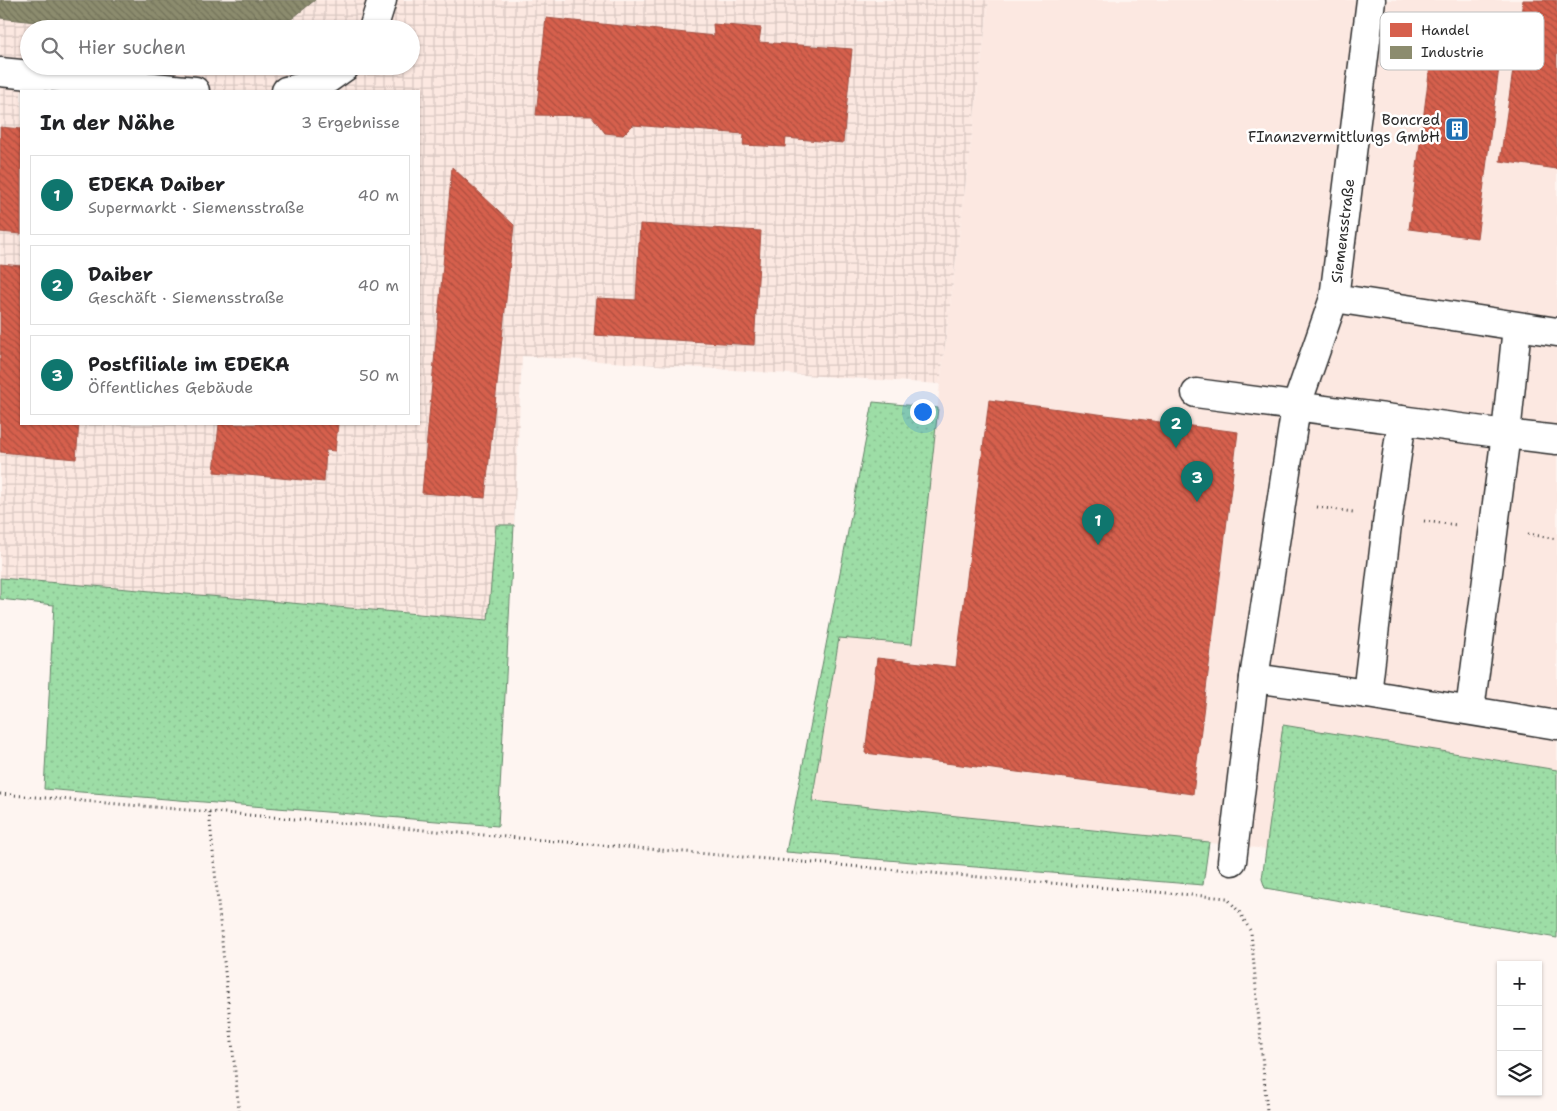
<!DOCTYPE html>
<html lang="de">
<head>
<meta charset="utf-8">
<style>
  :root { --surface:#fff; --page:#f6f6f6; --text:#202124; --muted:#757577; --line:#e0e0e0; --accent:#0f766e }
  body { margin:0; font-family:"Shantell Sans",sans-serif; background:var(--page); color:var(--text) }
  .controls { position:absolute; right:15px; bottom:15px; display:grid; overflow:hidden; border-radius:0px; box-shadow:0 1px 4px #0004 }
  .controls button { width:45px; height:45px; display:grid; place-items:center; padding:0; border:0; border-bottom:1px solid var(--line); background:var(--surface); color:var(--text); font:25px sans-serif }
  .you { position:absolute; left:922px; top:411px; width:18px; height:18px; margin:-12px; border:4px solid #fff; border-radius:50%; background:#1a73e8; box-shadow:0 0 0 8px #1a73e833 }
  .badge { display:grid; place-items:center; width:32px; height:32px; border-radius:50%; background:var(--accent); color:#fff; font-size:16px; font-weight:700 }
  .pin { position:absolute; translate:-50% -41px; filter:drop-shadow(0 1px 2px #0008) }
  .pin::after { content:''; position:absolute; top:26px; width:18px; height:15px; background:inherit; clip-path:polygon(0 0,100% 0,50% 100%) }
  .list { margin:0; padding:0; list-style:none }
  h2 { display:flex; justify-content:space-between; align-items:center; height:65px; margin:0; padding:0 20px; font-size:21px }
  h2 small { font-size:16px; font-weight:400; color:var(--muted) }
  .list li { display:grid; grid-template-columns:32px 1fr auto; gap:15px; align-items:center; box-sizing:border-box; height:80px; margin:0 10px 10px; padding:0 10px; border:1px solid var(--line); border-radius:0px }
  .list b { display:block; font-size:19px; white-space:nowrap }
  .list p { margin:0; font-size:16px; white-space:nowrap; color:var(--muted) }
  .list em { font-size:16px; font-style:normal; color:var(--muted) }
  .icon { flex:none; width:28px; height:28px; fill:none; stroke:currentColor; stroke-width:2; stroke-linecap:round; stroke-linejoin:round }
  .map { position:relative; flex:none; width:1557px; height:1111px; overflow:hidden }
  .search { position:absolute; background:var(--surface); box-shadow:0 1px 4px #0004; left:20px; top:20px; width:400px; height:55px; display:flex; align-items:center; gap:12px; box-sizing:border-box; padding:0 18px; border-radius:28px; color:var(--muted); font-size:19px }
  .panel { position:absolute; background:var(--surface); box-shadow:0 1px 4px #0004; left:20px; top:90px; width:400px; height:335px; border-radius:0px }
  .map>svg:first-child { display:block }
</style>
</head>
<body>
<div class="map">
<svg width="1557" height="1111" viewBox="0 0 1557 1111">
  <defs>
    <pattern id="industrial-grid" width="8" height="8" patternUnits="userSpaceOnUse" patternTransform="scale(1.25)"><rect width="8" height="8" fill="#fce8e1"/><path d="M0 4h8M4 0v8" fill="none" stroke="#d8c7c1"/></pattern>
    <pattern id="grass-dots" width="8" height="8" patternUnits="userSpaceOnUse" patternTransform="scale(1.25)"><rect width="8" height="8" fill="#9ddda6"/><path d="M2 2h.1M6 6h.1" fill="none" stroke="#87be8f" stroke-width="1.8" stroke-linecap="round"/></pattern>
    <pattern id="shops-back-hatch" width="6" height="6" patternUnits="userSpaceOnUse" patternTransform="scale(1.25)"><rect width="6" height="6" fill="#d6604d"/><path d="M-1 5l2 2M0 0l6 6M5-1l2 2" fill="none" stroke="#ae4f40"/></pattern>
    <pattern id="industry-back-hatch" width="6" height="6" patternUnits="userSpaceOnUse" patternTransform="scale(1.25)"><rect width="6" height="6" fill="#8c8c6e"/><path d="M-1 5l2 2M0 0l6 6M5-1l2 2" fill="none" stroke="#73735b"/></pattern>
  </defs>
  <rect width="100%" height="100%" fill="#fef5f1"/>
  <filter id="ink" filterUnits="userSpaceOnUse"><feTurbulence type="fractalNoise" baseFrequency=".02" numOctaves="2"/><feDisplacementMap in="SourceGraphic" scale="10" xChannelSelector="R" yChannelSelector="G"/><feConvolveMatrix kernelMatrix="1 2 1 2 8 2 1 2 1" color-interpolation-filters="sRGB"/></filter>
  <g filter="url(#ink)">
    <path fill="#fce8e1" d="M989 0H1557V770L1283 725 1267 849 812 801 839 637 912 644 940 384Z"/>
    <path fill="url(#industrial-grid)" fill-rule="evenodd" d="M0 0H989L940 384 522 356 514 525H496L489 620 0 578ZM29 29H411V66H29ZM21 91H419V424H21Z"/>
    <g fill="url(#grass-dots)" stroke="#648468">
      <path d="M873 402 938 408 912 644 839 638 812 801 1209 842 1203 885 786 852Z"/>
      <path d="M496 525H514L498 826 44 789 54 605 0 599V578L488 620Z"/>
      <path d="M1283 725 1557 770V938L1265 888 1262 879Z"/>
    </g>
    <g fill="url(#shops-back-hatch)" stroke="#a35043">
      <path d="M1523 0H1557V169L1500 161Z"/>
      <path d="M546 18 714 36 713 24 761 28 759 42 852 49 843 143 786 138 785 147 743 145 744 134 633 125 623 135 605 133 592 116 536 115Z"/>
      <path d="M1436 19 1504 29 1477 238 1409 229Z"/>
      <path d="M0 127 21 129V234L0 232Z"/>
      <path d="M452 167 514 225 485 498 422 493Z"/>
      <path d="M640 224 761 231 754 345 594 335 597 298 636 300Z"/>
      <path d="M0 264 21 266V424H79L76 459 0 452Z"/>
      <path d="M989 400 1238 432 1193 794 865 753 877 658 956 667Z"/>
      <path d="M219 424H338L335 451 326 450 324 482 214 472Z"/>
    </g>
    <path fill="url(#industry-back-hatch)" stroke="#6f6f5a" d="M0 0H315L279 29H98L0 18Z"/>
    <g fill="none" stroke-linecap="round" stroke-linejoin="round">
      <g stroke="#2b2b2b" stroke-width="31">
        <g id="minor">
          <path d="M1371 0 1334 298 1557 332"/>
          <path d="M373 29 382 0"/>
          <path d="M0 72 195 91"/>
          <path d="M286 91 322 83 346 66"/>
          <path d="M1517 327 1506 434 1557 440"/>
          <path d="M1196 393 1506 434 1470 710"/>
          <path d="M1254 678 1367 694 1557 725"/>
          <path d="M1367 694 1388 516 1402 420"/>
          <path d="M1232 861 1254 678 1296 407 1334 298"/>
        </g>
      </g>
      <g stroke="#2b2b2b" stroke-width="3" stroke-dasharray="1 4" stroke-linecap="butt">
        <path d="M1317 507 1353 512"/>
        <path d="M1424 521 1457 525"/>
        <path d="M1528 534 1557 539"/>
        <path d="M0 794 1227 898 1240 913 1251 932 1267 1111"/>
        <path d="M209 812 239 1111"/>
      </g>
      <use href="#minor" stroke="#fff" stroke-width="28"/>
    </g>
  </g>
  <defs>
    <g id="building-square" transform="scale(1.25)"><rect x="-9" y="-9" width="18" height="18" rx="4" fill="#1f6fb2" stroke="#fff"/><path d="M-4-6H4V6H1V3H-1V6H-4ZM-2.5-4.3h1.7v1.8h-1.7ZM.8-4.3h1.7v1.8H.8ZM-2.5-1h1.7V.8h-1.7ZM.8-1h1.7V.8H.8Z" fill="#fff"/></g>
  </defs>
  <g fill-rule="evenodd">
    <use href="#building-square" x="1457" y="129"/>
  </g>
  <g text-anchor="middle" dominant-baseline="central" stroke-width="5" stroke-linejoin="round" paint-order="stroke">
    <g font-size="15" fill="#2b2b2b" stroke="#fff" text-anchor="end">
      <text x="1440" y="120">Boncred<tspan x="1440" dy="17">FInanzvermittlungs GmbH</tspan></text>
    </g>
    <g font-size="15" fill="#2b2b2b" stroke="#fff">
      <text transform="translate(1343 231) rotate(-83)">Siemensstraße</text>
    </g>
  </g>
  <rect x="1380" y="12" width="164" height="58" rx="8" fill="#fff" stroke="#bfbfbf" stroke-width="1"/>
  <rect x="1390" y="23" width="22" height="14" fill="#d6604d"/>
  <rect x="1390" y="46" width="22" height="13" fill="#8c8c6e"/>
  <g font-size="14" fill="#2b2b2b">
    <text x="1421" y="35">Handel</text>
    <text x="1421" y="57">Industrie</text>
  </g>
</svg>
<div class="controls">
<button>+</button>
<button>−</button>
<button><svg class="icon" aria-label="layers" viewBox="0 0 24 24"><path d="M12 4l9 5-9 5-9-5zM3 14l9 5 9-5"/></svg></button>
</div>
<div class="you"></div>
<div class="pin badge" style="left:1098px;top:545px">1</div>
<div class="pin badge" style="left:1176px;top:448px">2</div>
<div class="pin badge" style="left:1197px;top:502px">3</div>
<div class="search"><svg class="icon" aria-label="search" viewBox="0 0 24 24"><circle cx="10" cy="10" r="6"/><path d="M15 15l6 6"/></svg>Hier suchen</div>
<section class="panel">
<h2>In der Nähe<small>3 Ergebnisse</small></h2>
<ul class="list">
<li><span class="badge">1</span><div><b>EDEKA Daiber</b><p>Supermarkt · Siemensstraße</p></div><em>40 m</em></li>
<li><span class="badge">2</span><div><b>Daiber</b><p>Geschäft · Siemensstraße</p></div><em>40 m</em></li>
<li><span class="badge">3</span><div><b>Postfiliale im EDEKA</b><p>Öffentliches Gebäude</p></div><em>50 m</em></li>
</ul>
</section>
</div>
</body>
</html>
